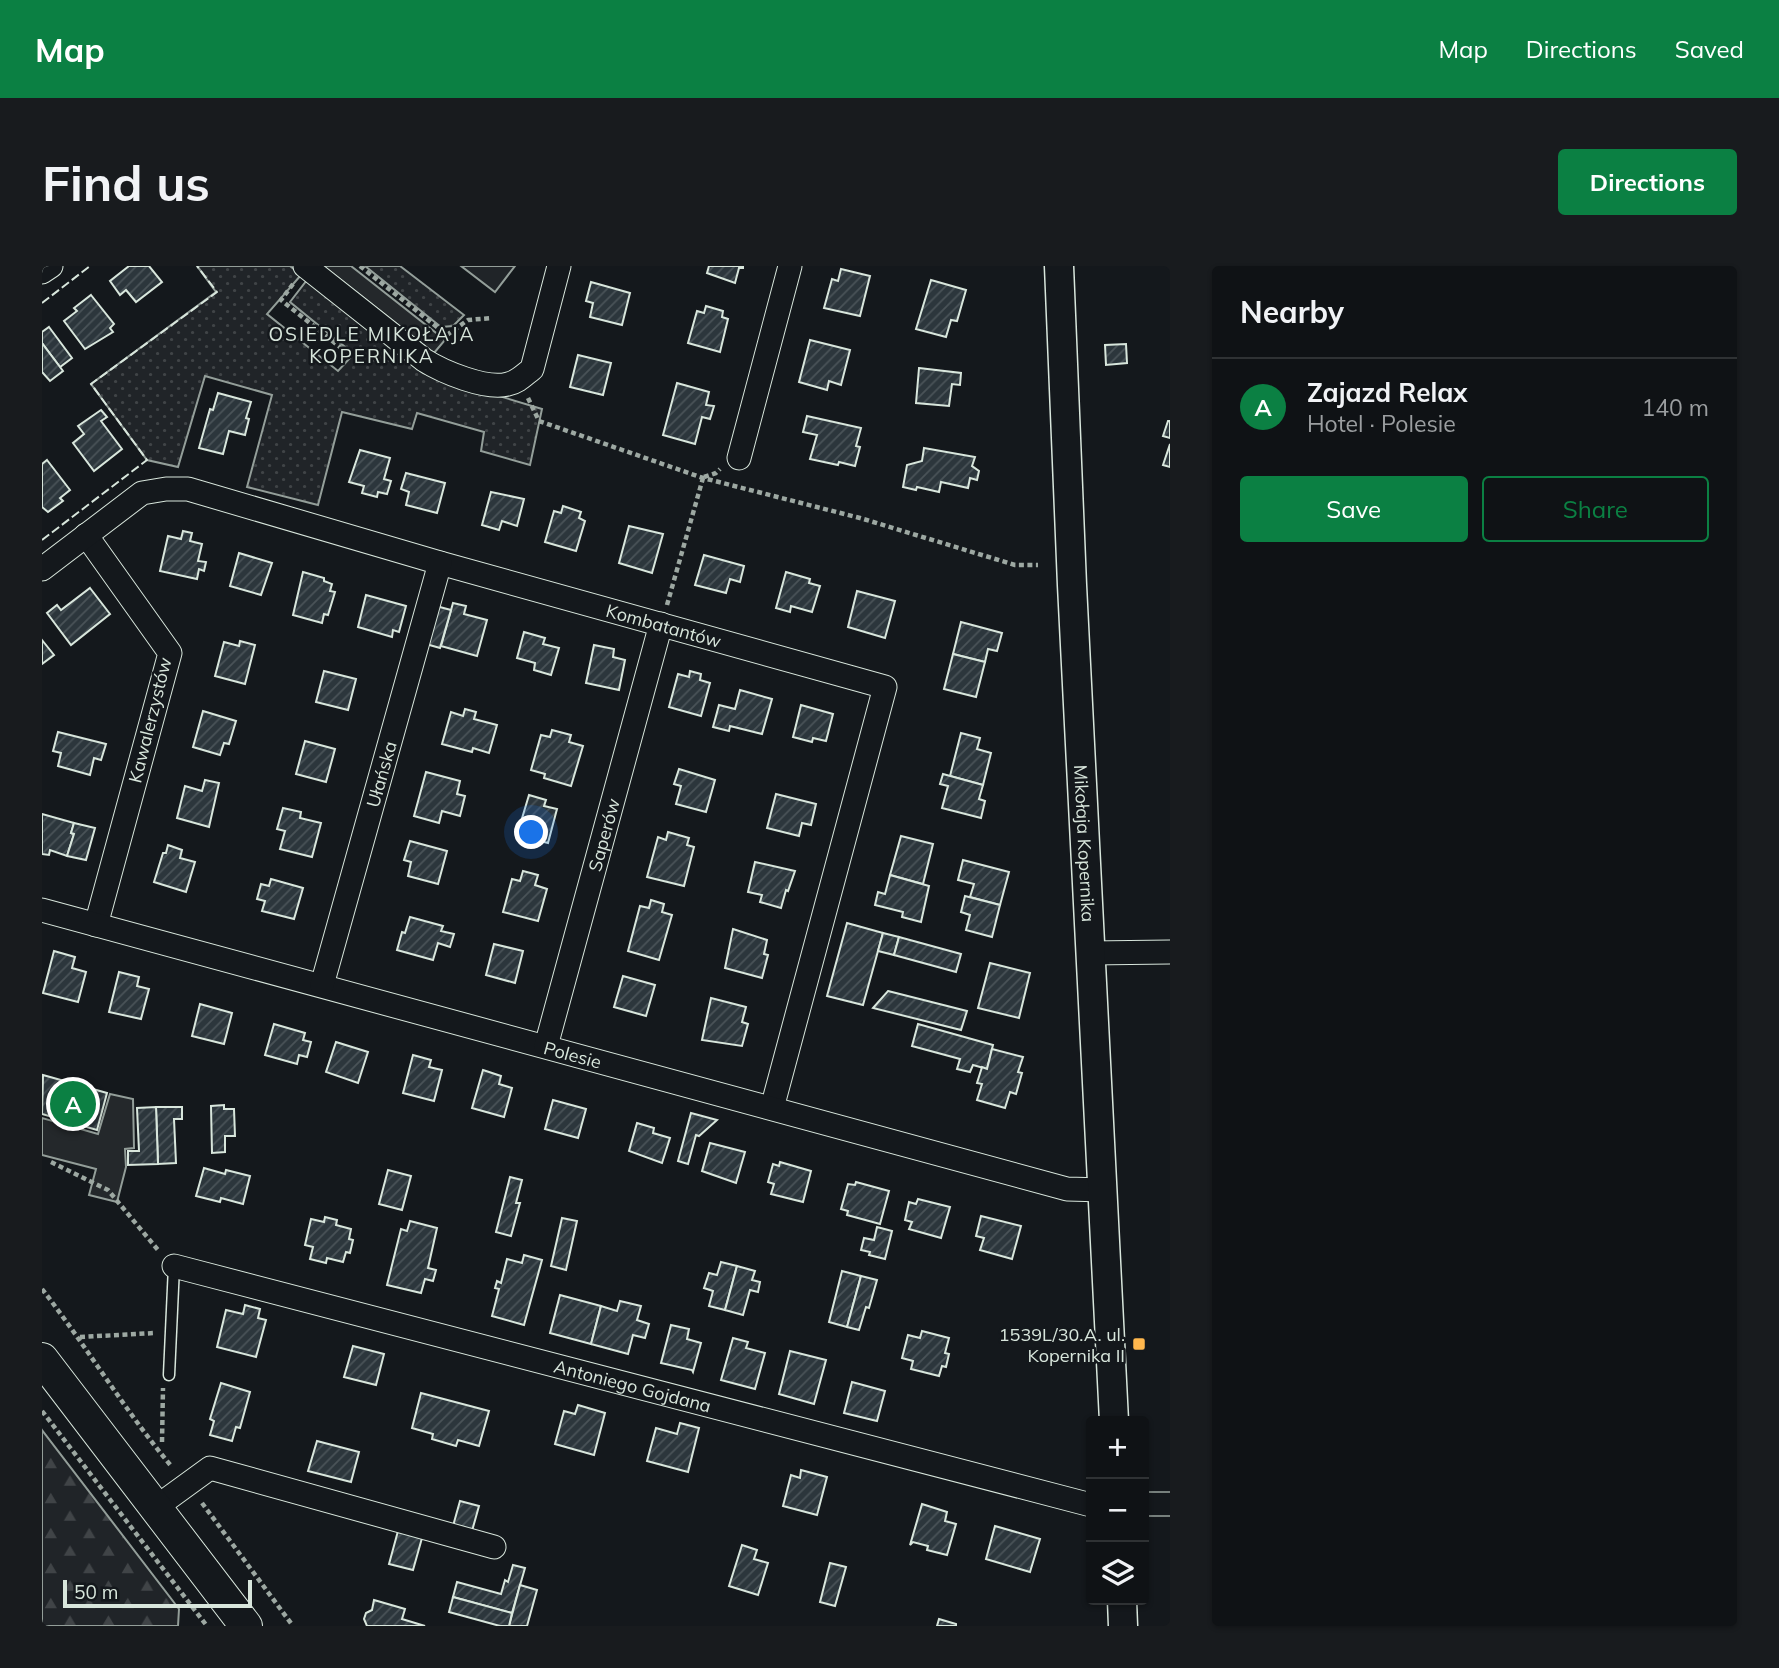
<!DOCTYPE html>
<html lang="en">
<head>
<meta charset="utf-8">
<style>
  :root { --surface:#0f1215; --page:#181b1e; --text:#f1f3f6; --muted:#9b9ea0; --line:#2f3234; --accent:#0b8043 }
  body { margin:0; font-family:Mulish,sans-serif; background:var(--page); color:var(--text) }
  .controls { position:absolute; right:21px; bottom:21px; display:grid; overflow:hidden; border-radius:7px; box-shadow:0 2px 5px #0004 }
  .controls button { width:63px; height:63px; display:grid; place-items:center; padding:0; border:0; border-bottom:2px solid var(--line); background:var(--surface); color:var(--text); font:35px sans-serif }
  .scale { position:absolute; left:21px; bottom:18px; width:189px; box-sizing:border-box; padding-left:7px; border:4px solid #d8e6dc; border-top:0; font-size:19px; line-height:24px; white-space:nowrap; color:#d8e6dc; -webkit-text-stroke:5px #14181c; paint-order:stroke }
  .you { position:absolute; left:490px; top:567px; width:24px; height:24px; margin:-18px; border:5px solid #fff; border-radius:50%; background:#1a73e8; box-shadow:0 0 0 10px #1a73e833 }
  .badge { display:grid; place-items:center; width:46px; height:46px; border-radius:50%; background:var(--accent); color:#fff; font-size:23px; font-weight:700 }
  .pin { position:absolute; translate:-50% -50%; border:4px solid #fff; box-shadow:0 2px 7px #0006 }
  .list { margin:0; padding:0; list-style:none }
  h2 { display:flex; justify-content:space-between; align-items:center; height:91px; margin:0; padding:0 28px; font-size:30px }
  h2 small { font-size:23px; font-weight:400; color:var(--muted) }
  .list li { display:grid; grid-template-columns:46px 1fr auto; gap:21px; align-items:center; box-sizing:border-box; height:98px; padding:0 28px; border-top:2px solid var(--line) }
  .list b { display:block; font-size:26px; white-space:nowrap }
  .list p { margin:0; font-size:23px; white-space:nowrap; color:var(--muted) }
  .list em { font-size:23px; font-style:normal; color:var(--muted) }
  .actions { display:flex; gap:14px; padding:21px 28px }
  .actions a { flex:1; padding:16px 0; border:2px solid var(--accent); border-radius:7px; text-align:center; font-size:24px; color:var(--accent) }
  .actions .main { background:var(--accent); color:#fff }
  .icon { flex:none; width:38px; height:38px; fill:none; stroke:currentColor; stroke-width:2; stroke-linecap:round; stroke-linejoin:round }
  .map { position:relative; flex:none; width:1128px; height:1360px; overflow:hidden; border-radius:7px }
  header { display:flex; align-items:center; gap:42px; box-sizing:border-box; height:98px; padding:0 35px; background:var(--accent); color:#fff }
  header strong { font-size:33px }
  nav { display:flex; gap:38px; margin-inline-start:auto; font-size:24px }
  .intro { display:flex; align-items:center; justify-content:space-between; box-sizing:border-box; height:168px; padding:0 42px }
  h1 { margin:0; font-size:49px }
  .button { padding:18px 32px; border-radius:7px; background:var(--accent); color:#fff; font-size:24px; font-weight:700 }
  main { display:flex; gap:42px; padding:0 42px }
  aside { flex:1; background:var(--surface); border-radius:7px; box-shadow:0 2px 5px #0004 }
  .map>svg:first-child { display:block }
</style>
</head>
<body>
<header>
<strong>Map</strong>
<nav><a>Map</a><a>Directions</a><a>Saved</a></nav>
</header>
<div class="intro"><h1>Find us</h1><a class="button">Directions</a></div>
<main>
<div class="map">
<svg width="1128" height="1360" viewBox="0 0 1128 1360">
  <defs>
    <pattern id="grass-dots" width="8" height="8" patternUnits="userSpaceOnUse" patternTransform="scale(1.75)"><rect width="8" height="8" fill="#202428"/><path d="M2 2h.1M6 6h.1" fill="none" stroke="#404447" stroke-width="1.8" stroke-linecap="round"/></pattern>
    <pattern id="forest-firs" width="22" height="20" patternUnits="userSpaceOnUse" patternTransform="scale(1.75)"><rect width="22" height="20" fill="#202428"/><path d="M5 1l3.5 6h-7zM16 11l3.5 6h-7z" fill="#404447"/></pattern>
    <pattern id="building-hatch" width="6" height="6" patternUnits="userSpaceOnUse" patternTransform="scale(1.75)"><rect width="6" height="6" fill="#2c363c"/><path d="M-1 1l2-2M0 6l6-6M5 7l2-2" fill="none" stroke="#4a5358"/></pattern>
  </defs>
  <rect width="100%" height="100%" fill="#14181c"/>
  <g fill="url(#grass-dots)" stroke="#939e99" stroke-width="2">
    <path d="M155 0H248L259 9 225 48 296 105 308 92 305 89 308 85 248 36 265 14 381 107 500 143 488 199 439 185 442 166 375 147 370 163 300 146 276 239 205 221 230 129 163 110 136 201 105 194 49 118 174 26Z"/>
    <path d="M323 0H358L422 49 411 60 399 61Z"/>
  </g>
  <path fill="url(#forest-firs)" stroke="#939e99" stroke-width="2" d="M0 1164 137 1343 136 1360H0Z"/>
  <path fill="#202428" stroke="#939e99" stroke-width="2" d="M419 0H473L453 26Z"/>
  <g fill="#24282b" stroke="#939e99" stroke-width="2">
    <path d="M281 0H309L403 74 392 87Z"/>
    <path d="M68 828 91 833 92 882 83 883 84 901 75 936 47 929 54 903 0 889V852L56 868Z"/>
  </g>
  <g fill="url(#building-hatch)" stroke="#d8e6dc" stroke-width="2">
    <path d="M87 0H107L120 16 94 36 84 24 78 29 68 15Z"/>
    <path d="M667 0H701V2H697L693 17 665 7Z"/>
    <path d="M799 3 828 10 818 50 782 42 790 13 796 15Z"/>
    <path d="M889 14 924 24 915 55 909 54 904 71 874 63Z"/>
    <path d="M549 16 588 27 580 59 548 51 551 37 544 35Z"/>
    <path d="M49 29 72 58 68 62 71 66 43 83 22 55 35 45 32 42Z"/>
    <path d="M664 40 681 45 680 51 686 53 678 86 646 77 655 45 662 47Z"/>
    <path d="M7 61 30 92 18 101 0 77V66Z"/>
    <path d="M768 74 808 84 799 119 787 115 785 124 757 116Z"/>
    <path d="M0 77 21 105 8 115 0 106Z"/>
    <path d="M1084 78 1085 97 1064 99 1063 79Z"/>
    <path d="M536 89 569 97 561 129 528 121Z"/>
    <path d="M877 102 919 107 918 119 910 118 907 140 874 137Z"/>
    <path d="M635 117 667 126 664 139 672 140 668 153 660 151 653 178 621 169Z"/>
    <path d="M176 127 209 136 204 152 207 153 203 169 187 165 181 188 157 182 168 143 171 144Z"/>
    <path d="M59 144 65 151 59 155 80 183 52 205 31 177 42 168 36 160Z"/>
    <path d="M765 150 819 162 814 180 818 181 813 200 797 196 796 199 768 193 775 169 761 166Z"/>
    <path d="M1126 155H1128V172L1121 170Z"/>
    <path d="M1128 178V201L1121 199Z"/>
    <path d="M882 182 933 191 930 200 937 205 935 214 928 212 926 222 899 216 897 226 875 221 874 224 861 221 865 199 880 195Z"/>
    <path d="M318 184 348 192 342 213 349 215 345 228 336 226 335 231 320 227 322 220 307 216Z"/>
    <path d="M5 194 28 224 18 232 21 235 6 246 0 241V198Z"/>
    <path d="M364 207 403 217 395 247 364 239 367 226 359 223Z"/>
    <path d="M449 226 482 233 475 260 460 255 457 264 440 259Z"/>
    <path d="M521 240 539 246 537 252 543 255 534 285 503 276 512 245 519 247Z"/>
    <path d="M587 260 621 268 610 307 577 297Z"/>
    <path d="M141 265 150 267 148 275 160 278 156 295 164 296 162 305 157 303 155 313 118 305 126 270 139 273Z"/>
    <path d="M197 287 230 297 219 329 188 320Z"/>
    <path d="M662 289 702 300 698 316 688 313 684 327 653 319Z"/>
    <path d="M261 306 282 312V315L290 318 288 325 293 326 286 349 282 348 280 357 251 349Z"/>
    <path d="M744 306 768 313 767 317 778 320 770 346 749 340 748 346 734 342Z"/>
    <path d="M48 322 68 348 29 379 5 347 15 339 19 344Z"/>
    <path d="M815 325 853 335 843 372 806 361Z"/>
    <path d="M324 329 364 340 357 366 351 364 350 371 316 361Z"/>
    <path d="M411 337 424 340 422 348 445 354 435 390 399 380Z"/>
    <path d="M394 340 409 344 398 382 384 378Z"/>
    <path d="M919 356 960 367 955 385 946 383 943 396 911 388Z"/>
    <path d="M482 366 503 372 501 378 517 382 509 409 492 404 493 397 475 392Z"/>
    <path d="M0 374 12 389 0 398Z"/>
    <path d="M198 375 213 379 203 418 173 410 182 376 197 380Z"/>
    <path d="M552 379 572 383 571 391 583 394 577 424 544 417Z"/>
    <path d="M911 388 943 396 934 431 902 423Z"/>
    <path d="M282 405 314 413 306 444 274 436Z"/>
    <path d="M648 405 659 408 658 414 668 417 659 450 627 441 636 408 647 411Z"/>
    <path d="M698 424 730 433 720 468 688 460 687 465 671 461 677 439 693 443Z"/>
    <path d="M759 439 791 448 784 475 771 472 770 476 751 471Z"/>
    <path d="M423 443 434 446 432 453 455 459 447 487 431 482 430 486 400 478 409 446 421 450Z"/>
    <path d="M161 445 194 455 187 478 182 477 178 489 151 481Z"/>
    <path d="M510 464 529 469 527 476 541 480 529 520 502 512 503 508 489 504 499 469 508 471Z"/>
    <path d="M16 466 64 478 59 494 52 492 48 509 16 500 19 487 11 485Z"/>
    <path d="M919 467 938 472 935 483 949 487 941 519 908 510Z"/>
    <path d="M263 475 293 483 284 516 254 508Z"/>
    <path d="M637 503 673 514 664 546 634 538 639 520 632 518Z"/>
    <path d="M384 506 418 515 415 528 423 530 418 550 400 545 397 557 372 550Z"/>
    <path d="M901 508 941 519 937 533 943 535 939 552 900 542 906 520 898 518Z"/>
    <path d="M163 514 177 517 167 561 135 552 143 520 160 525Z"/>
    <path d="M734 528 774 538 769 559 760 557 757 570 725 562Z"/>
    <path d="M487 529 504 534 502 540 515 543 506 577 475 569Z"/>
    <path d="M241 542 259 546 258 552 279 557 270 591 238 583 243 565 235 563Z"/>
    <path d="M0 548 32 557 29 567 32 568 25 590 8 584 7 589 0 588Z"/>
    <path d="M32 557 53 562 44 594 25 590 32 568 29 567Z"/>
    <path d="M626 566 647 572 645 579 652 581 642 620 605 611 616 571 624 574Z"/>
    <path d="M859 570 891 578 881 618 848 609Z"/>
    <path d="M368 575 405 585 396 618 366 610 369 596 362 594Z"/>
    <path d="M126 579 140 584 138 592 153 596 144 626 112 616 121 587H124Z"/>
    <path d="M921 594 967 606 958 639 928 631 932 618 916 614Z"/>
    <path d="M713 596 753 605 746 625 744 624 739 642 718 636 720 629 706 626Z"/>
    <path d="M481 605 496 609 493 619 505 623 496 655 461 646 470 613 478 615Z"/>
    <path d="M848 609 887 620 879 656 860 651 861 646 833 639 836 626 843 628Z"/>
    <path d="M229 613 261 622 252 653 220 645 223 635 215 633 219 618 227 620Z"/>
    <path d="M923 630 958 639 950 671 924 664 928 649 919 646Z"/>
    <path d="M609 634 622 638 620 646 630 649 617 694 586 685 598 640 607 642Z"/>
    <path d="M368 651 401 660 399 665 412 668 408 681 396 677 391 694 355 684 360 666 363 667Z"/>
    <path d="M805 657 841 667 821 739 785 730Z"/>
    <path d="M691 663 725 674 722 688 726 689 720 712 683 702Z"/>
    <path d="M841 667 857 671 852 689 836 685Z"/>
    <path d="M857 671 919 688 914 706 852 689Z"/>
    <path d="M452 678 481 685 473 717 444 709Z"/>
    <path d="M12 685 33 691 30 702 44 706 36 736 1 727Z"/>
    <path d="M948 697 988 707 977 752 936 742Z"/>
    <path d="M77 706 97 711 95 720 107 723 99 753 67 746Z"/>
    <path d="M581 710 613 719 604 750 572 741Z"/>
    <path d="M846 725 925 745 919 764 831 742Z"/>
    <path d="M669 732 704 741 700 756 706 758 700 780 660 774Z"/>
    <path d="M158 738 190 747 182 778 150 770Z"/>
    <path d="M232 758 263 767 261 774 269 776 265 791 257 789 255 798 223 789Z"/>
    <path d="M876 758 951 779 945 803 931 799 928 806 915 803 918 793 870 780Z"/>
    <path d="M294 776 326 786 316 817 284 806Z"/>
    <path d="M950 783 981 791 976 806 980 807 974 828 968 826 963 842 935 834 940 818 935 817 940 801 945 803Z"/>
    <path d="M371 789 389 794 387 801 400 804 392 835 361 827Z"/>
    <path d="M441 804 459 810 457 818 470 822 462 851 430 842Z"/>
    <path d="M1 809 65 827 55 864 0 848Z"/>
    <path d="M511 834 544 843 536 872 503 863Z"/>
    <path d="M182 839V843H192L193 870H183V886L170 887 169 840Z"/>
    <path d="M114 841H140V853H132L134 897 116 898Z"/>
    <path d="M114 841 116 898 86 899V885H97L95 842Z"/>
    <path d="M649 847 675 854 657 870 654 869 646 898 636 895Z"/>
    <path d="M595 857 612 862 611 867 628 872 620 897 587 885Z"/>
    <path d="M668 877 703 886 694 917 660 905Z"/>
    <path d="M738 896 769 905 761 936 729 928 732 918 726 916 731 898 737 900Z"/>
    <path d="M162 902 183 908 184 904 208 910 201 938 179 932 178 936 154 930Z"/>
    <path d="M346 904 369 910 360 944 337 938Z"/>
    <path d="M468 911 480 914 474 937H478L469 970 454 966Z"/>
    <path d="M814 916 847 925 838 958 805 949 806 945 799 943 806 918 813 919Z"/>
    <path d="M876 933 908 941 899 972 867 963 870 956 863 954 867 936 874 938Z"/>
    <path d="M939 950 979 960 970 993 938 984 942 972 934 970Z"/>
    <path d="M283 951 295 954 294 959 309 963 307 973 311 974 308 987 304 986 301 996 285 992 284 997 268 993 271 981 263 979 269 953 282 956Z"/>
    <path d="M520 952 535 955 524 1004 509 1000Z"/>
    <path d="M368 955 395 962 386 1002 394 1004 391 1015 383 1013 379 1027 345 1019 359 963 365 965Z"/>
    <path d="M835 961 850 965 843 993 827 989 828 986 819 984 822 972 832 974Z"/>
    <path d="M482 989 500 994 482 1059 450 1050 457 1023 453 1022 455 1015 459 1017 465 993 480 997Z"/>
    <path d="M679 996 695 1000 683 1044 667 1040 671 1025 662 1022 667 1007 675 1009Z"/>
    <path d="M695 1000 713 1005 710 1014 718 1016 716 1026 708 1024 701 1049 683 1044Z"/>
    <path d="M800 1005 819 1010 805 1061 787 1056Z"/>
    <path d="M819 1010 835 1014 827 1042 824 1041 817 1064 805 1061Z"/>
    <path d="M518 1029 559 1040 549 1078 508 1067Z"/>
    <path d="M578 1035 599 1040 595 1054 607 1058 603 1072 591 1069 586 1088 549 1078 559 1040 575 1045Z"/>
    <path d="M203 1039 218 1043 216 1052 224 1054 214 1091 175 1081 184 1044 201 1048Z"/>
    <path d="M629 1059 647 1063 645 1073 659 1077 651 1106 650 1104 619 1097Z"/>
    <path d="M880 1065 907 1072 903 1087 907 1088 904 1101 900 1100 897 1110 869 1103 871 1095 860 1092 866 1069 878 1072Z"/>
    <path d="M691 1072 706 1076 704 1082 723 1087 713 1123 679 1114Z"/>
    <path d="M311 1080 342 1088 334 1119 302 1111Z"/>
    <path d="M748 1085 784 1094 772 1138 737 1128Z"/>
    <path d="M810 1116 843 1125 835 1155 802 1147Z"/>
    <path d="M179 1117 208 1126 198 1162 194 1161 190 1175 168 1169 172 1155 168 1153Z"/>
    <path d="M379 1127 447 1145 437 1180 416 1174 414 1180 390 1173 391 1168 370 1162Z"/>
    <path d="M536 1139 563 1147 552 1189 513 1178 522 1145 533 1148Z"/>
    <path d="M638 1157 657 1162 646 1206 605 1195 614 1162 635 1168Z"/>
    <path d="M275 1175 317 1186 309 1216 266 1205Z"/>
    <path d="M759 1204 785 1211 775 1249 741 1240 749 1209 758 1212Z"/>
    <path d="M418 1235 437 1240 430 1265 411 1260Z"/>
    <path d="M880 1238 905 1246 903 1255 914 1258 905 1289 885 1284 886 1280 871 1276 868 1279Z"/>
    <path d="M953 1260 998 1273 988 1306 944 1293Z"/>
    <path d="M356 1265 380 1272 371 1304 347 1298Z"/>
    <path d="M700 1279 715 1284 712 1293 726 1297 716 1329 687 1320Z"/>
    <path d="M788 1297 804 1301 793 1340 778 1336Z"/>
    <path d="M471 1299 483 1302 470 1347 411 1331 415 1316 459 1328 463 1314 466 1316Z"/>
    <path d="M478 1319 495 1324 485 1360H467Z"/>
    <path d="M411 1331 470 1347 467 1360H458L407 1346Z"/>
    <path d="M332 1334 363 1343 360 1353 383 1360H325L322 1353 324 1347 330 1344Z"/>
    <path d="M897 1353 914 1358V1360H895Z"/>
  </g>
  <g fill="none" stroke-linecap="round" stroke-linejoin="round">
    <g stroke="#d8e6dc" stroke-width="13">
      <path id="service" d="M127 1109 132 1000"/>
    </g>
    <g stroke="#d8e6dc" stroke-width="25">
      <g id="minor">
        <path d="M263 0 382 94C401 106 444 124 466 118 476 116 482 109 490 103L517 0"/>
        <path d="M0 6 9 0"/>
        <path d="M697 192 748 0"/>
        <path d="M44 269 128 387 54 659"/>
        <path id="s1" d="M0 303 100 227 124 223H146L398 297 843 421 730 842"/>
        <path id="s2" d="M0 644 1025 923 1062 924"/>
        <path d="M1048 687 1128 686"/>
        <path id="s3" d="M280 719 398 297"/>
        <path id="s4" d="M504 780 619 358"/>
        <path id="s5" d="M132 1000 1049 1239"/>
        <path d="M1102 1238H1128"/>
        <path d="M113 1242 168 1202 452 1281"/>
      </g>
    </g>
    <g stroke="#d8e6dc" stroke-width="31">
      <g id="tertiary">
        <path id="s6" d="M1017 0 1030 319 1072 1155"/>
        <path d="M1080 1334 1081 1360"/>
      </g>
    </g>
    <g stroke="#d8e6dc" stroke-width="34">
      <path id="secondary" d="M0 1093 204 1360"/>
    </g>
    <g stroke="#9da8a2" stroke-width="4.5" stroke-dasharray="5 3.5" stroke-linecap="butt">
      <path d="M318 0 405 69 426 54 450 52"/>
      <path d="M251 18 239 34 303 85"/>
      <path d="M486 132 497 155 661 212 818 252 973 299H996"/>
      <path d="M662 211 674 207 678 203"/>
      <path d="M625 339 661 212"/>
      <path d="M9 896 66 924 116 984"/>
      <path d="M0 1023C45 1081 83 1145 130 1201"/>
      <path d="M38 1071 113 1067"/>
      <path d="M0 1145 165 1360"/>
      <path d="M120 1176 121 1122"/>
      <path d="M160 1237 251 1360"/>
    </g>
    <use href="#service" stroke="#14181c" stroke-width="10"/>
    <use href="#minor" stroke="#14181c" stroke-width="23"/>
    <use href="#tertiary" stroke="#14181c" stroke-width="28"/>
    <use href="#secondary" stroke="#14181c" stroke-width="32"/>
    <g stroke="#d8e6dc" stroke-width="2" stroke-dasharray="9 3.5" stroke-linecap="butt">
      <path d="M0 37 48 0"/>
      <path d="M0 274 105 194 49 118 175 26 155 0"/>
    </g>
  </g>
  <rect fill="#ffb74d" stroke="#14181c" stroke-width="2.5" x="1090" y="1071" width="14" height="14" rx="3.5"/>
  <g text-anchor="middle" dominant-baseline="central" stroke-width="5" stroke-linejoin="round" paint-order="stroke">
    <g font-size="18" fill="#d8e6dc" stroke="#14181c">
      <text stroke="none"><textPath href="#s1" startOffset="667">Kombatantów</textPath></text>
      <text transform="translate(108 454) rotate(-76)">Kawalerzystów</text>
      <text stroke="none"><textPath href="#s3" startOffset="219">Ułańska</textPath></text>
      <text stroke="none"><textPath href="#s4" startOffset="219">Saperów</textPath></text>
      <text stroke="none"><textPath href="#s6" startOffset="578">Mikołaja Kopernika</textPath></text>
      <text stroke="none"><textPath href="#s2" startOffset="550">Polesie</textPath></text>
      <text stroke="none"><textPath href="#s5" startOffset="474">Antoniego Gojdana</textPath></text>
    </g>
    <g font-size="18" fill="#d8e6dc" stroke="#14181c" text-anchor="end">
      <text x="1083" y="1068">1539L/30.A. ul.<tspan x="1083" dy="21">Kopernika II</tspan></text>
    </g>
    <g font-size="19" letter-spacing="2" fill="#d8e6dc" stroke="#14181c">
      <text x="330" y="68">OSIEDLE MIKOŁAJA<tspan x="330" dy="22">KOPERNIKA</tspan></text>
    </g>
  </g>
</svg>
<div class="controls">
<button>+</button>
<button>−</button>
<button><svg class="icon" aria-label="layers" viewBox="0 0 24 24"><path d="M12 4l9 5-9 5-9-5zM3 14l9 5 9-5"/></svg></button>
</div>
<div class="scale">50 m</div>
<div class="you"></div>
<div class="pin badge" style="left:31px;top:838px">A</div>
</div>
<aside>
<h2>Nearby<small></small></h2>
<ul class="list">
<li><span class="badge">A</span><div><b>Zajazd Relax</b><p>Hotel · Polesie</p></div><em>140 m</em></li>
</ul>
<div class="actions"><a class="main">Save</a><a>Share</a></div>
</aside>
</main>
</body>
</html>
